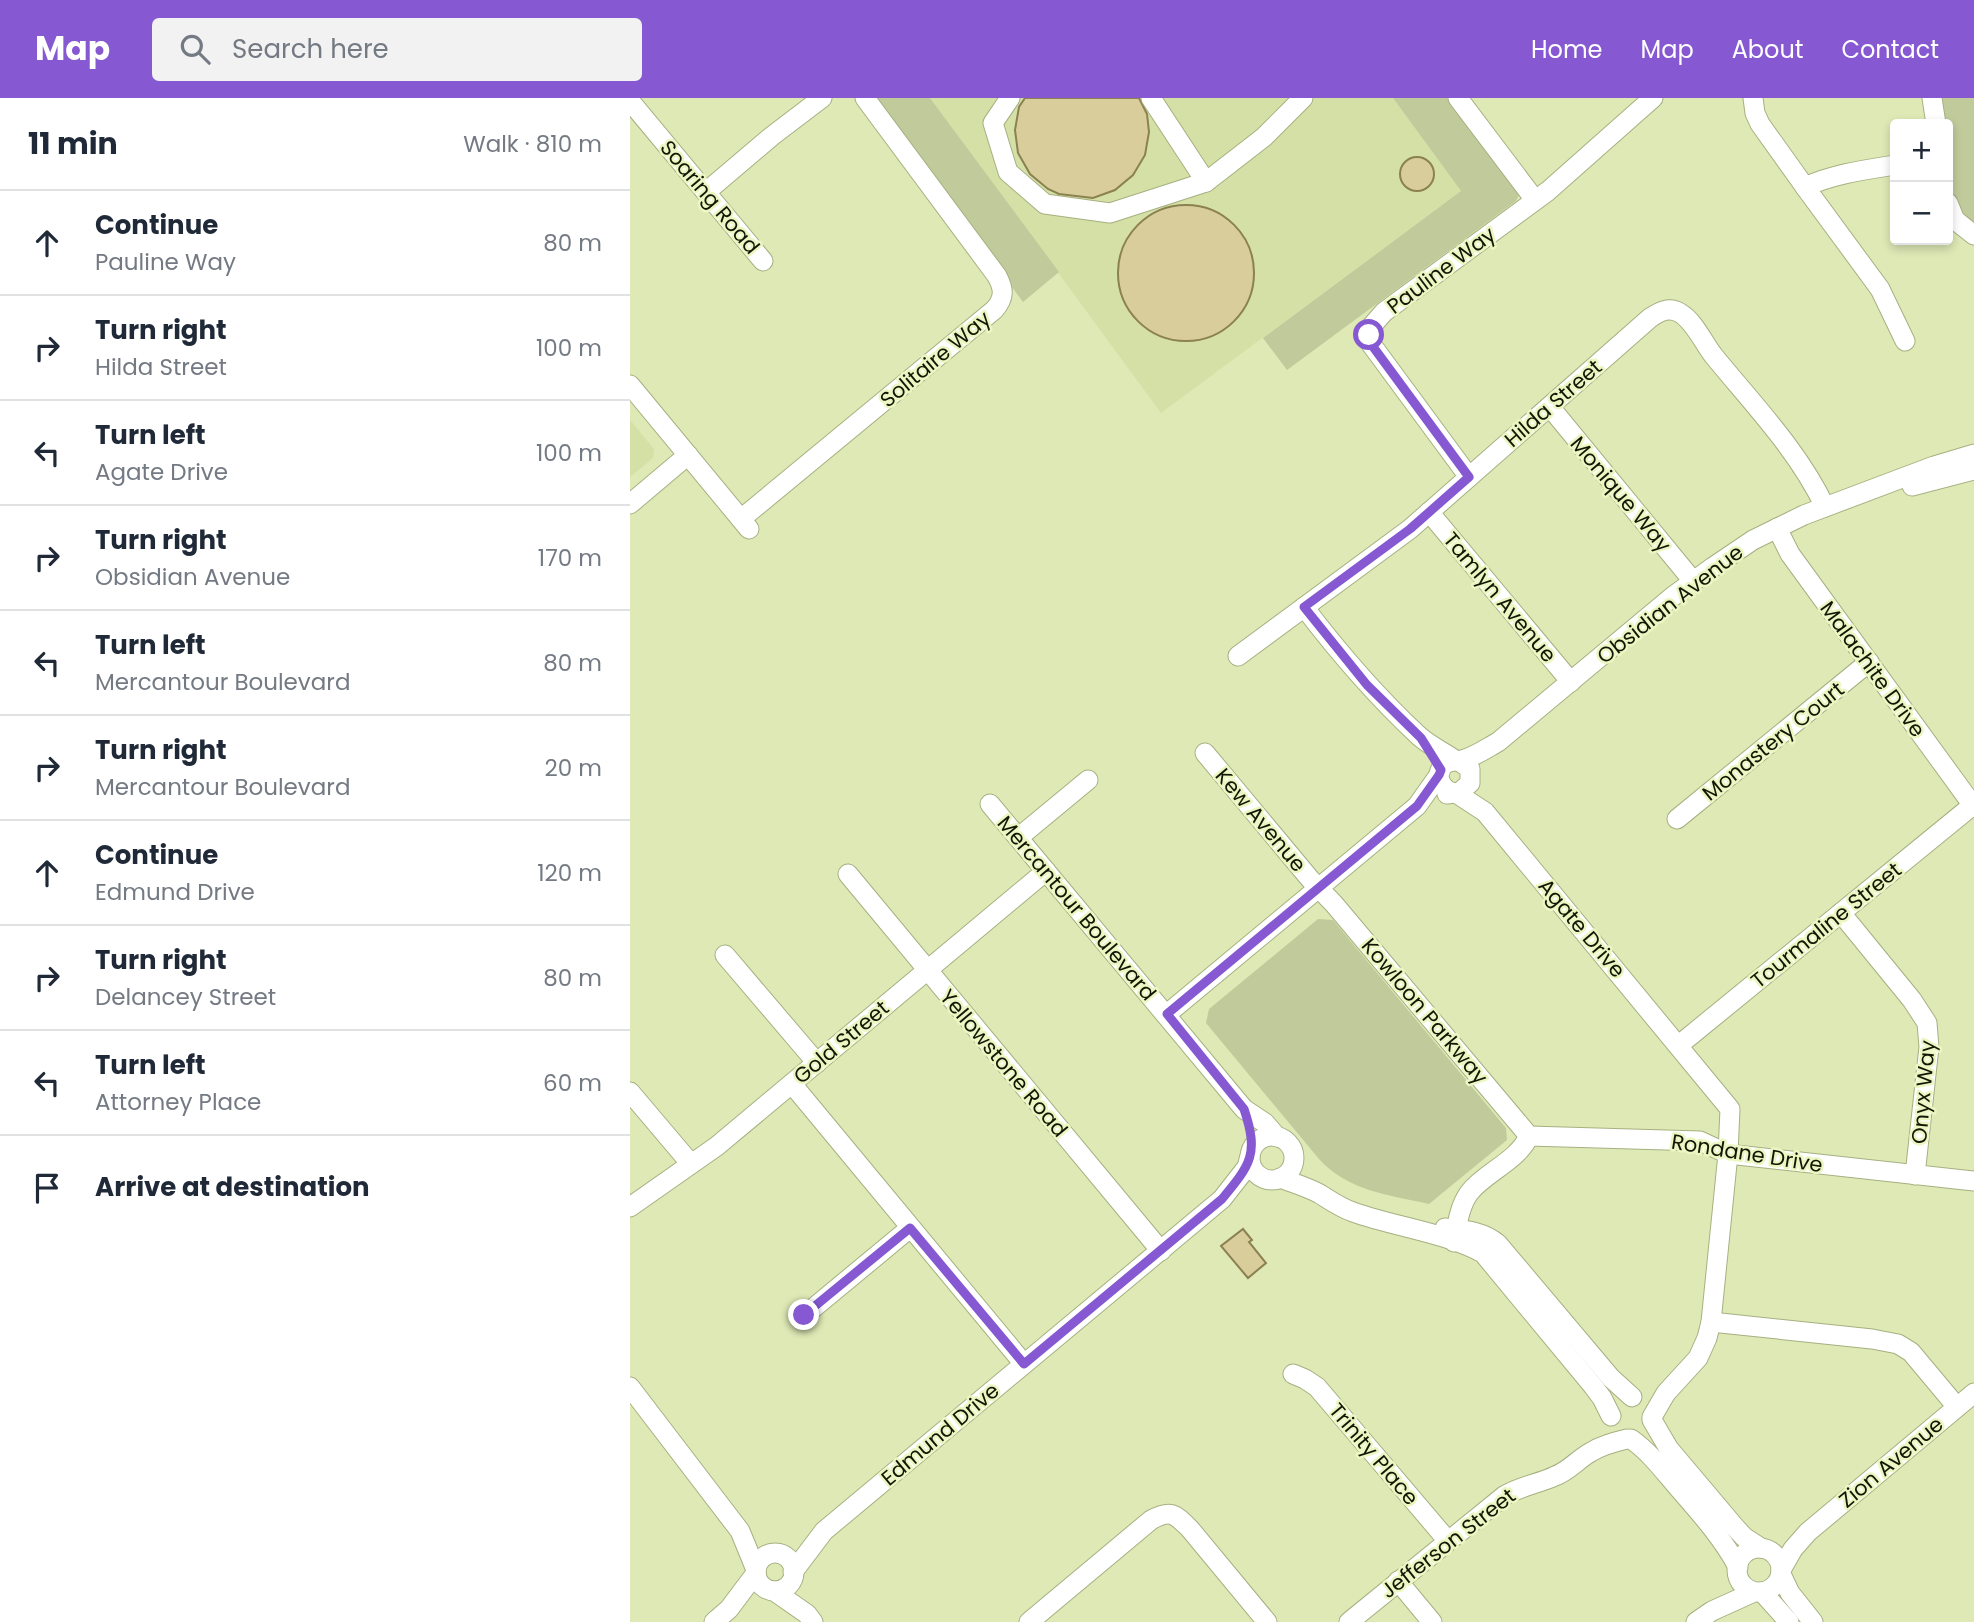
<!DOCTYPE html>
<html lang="en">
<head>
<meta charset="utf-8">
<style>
  :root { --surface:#fff; --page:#f2f2f3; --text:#1f2937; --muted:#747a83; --line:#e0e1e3; --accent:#8659d2 }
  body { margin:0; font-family:Poppins,sans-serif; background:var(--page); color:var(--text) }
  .controls { position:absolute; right:21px; top:21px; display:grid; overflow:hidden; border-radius:7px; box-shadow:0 4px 10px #0003 }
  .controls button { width:63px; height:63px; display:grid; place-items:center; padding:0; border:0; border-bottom:2px solid var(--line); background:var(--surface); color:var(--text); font:35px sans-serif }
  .stop { position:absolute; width:21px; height:21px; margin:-16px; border:5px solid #8659d2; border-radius:50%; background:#fff }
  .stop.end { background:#8659d2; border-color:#fff; box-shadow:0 2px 7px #0008 }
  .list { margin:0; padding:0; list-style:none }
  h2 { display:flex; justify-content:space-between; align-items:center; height:91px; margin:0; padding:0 28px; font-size:30px }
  h2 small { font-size:23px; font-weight:400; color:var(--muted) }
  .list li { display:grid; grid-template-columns:46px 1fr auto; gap:21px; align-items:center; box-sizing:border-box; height:105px; padding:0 28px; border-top:2px solid var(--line) }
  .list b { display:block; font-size:26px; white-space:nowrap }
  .list p { margin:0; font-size:23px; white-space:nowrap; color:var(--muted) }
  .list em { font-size:23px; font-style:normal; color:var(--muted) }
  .icon { flex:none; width:38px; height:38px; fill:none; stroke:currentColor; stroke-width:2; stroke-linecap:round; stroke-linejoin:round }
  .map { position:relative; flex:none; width:1344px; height:1524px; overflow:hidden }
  header { display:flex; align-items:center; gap:42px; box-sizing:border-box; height:98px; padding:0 35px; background:var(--accent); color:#fff }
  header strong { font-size:33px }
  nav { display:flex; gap:38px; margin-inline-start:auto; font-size:24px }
  .search { width:490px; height:63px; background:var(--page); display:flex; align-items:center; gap:18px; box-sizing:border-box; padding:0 24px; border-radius:7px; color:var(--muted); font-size:26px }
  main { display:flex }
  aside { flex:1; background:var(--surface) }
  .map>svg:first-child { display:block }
</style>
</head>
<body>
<header>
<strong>Map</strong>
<div class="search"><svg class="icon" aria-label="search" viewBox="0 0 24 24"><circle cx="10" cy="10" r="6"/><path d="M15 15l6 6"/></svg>Search here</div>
<nav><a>Home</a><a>Map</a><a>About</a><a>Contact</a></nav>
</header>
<main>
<aside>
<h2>11 min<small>Walk · 810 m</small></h2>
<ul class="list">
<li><svg class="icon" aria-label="ahead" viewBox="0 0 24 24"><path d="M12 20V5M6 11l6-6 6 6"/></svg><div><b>Continue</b><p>Pauline Way</p></div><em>80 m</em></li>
<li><svg class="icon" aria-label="right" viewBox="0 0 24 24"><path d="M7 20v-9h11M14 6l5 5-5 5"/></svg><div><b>Turn right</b><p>Hilda Street</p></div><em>100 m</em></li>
<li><svg class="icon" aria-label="left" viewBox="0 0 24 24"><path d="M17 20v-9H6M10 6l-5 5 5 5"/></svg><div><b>Turn left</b><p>Agate Drive</p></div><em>100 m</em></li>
<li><svg class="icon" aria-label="right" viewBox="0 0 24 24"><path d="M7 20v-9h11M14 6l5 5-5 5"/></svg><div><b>Turn right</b><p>Obsidian Avenue</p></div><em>170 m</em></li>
<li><svg class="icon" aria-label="left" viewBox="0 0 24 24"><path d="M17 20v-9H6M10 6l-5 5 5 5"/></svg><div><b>Turn left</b><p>Mercantour Boulevard</p></div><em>80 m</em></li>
<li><svg class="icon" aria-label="right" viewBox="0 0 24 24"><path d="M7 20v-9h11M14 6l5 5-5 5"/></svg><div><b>Turn right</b><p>Mercantour Boulevard</p></div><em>20 m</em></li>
<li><svg class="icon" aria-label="ahead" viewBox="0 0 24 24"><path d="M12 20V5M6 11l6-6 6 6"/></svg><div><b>Continue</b><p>Edmund Drive</p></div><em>120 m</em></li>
<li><svg class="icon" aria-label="right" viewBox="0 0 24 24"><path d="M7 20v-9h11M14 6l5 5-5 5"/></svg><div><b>Turn right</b><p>Delancey Street</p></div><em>80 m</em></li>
<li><svg class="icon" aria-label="left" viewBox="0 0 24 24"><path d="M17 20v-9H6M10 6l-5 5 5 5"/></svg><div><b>Turn left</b><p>Attorney Place</p></div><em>60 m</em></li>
<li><svg class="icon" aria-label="arrive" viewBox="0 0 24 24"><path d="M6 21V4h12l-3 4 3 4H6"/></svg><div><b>Arrive at destination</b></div></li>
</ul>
</aside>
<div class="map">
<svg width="1344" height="1524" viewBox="0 0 1344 1524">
  <rect width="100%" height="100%" fill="#dee9b6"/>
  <g fill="#d4e0a6">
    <path d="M300 0H763L831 93 531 315Z"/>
    <path d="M0 322 24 351 23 360 0 379Z"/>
  </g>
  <g fill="#c0ca9b">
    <path d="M243 0H300L429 174 393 204Z"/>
    <path d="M763 0H817L889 97 886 103 657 272 633 240 831 93Z"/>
    <path d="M1308 0H1344V130L1324 106 1318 67V26H1312Z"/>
    <path d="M688 821 703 822 876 1030 877 1042 799 1106C759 1097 718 1093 689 1061L576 925 579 911Z"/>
  </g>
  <g fill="#d9ce9b" stroke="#8b8151" stroke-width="2">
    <path d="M395 0H509L517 16 519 34 515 57 503 77 485 92 463 100 429 96 418 91 400 76 388 55 385 32 389 9Z"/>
    <circle cx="787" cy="76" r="17"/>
    <circle cx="556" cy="175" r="68"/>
    <path d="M613 1131 622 1142 619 1144 636 1165 618 1180 591 1148Z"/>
  </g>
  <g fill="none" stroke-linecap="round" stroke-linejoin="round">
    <g stroke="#a6b080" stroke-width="21">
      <g id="minor">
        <path d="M380 0 363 25 378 74 415 106 480 115 576 84 634 39 673 0"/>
        <path d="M521 0 576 84"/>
        <path d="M828 0 905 102"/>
        <path d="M1123 0 1125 15 1130 26 1175 89C1204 76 1234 72 1265 67"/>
        <path d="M1302 0 1306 26"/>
        <path d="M0 3 133 163"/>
        <path d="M1175 89 1250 191 1275 243"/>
        <path d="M76 94 142 38 192 0"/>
        <path d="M1318 105 1325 122 1344 137"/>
        <path d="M0 287 119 431"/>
        <path d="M920 309 1063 483"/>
        <path d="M839 379 741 246 740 230 754 214 918 93 1023 0"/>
        <path d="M1282 388 1344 372"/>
        <path d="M0 406 58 357"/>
        <path d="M799 414 941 584"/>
        <path d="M111 421 364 212C375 200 374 191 367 178L235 0"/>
        <path d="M1147 430 1160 456 1344 709"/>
        <path d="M674 509C709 555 747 599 789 638 800 648 814 654 825 662"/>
        <path d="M608 558 780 431 1020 220C1029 214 1039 208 1050 215 1064 223 1073 244 1083 257 1122 305 1168 352 1195 409"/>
        <path d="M575 655 680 781 704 806 899 1038"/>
        <path d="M821 694C810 689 804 676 815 666 821 662 826 664 832 662 844 659 857 650 868 644L1042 499 1083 469 1123 442 1174 417 1304 368 1344 356"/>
        <path d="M826 695 855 714 1100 1011 1098 1056 1081 1224 1077 1240 1068 1260 1036 1295 1022 1319"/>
        <path d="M817 696 830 694 840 685V671L829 663"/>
        <path d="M360 706 614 1011 635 1025 647 1039"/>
        <path d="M1047 721 1239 564"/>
        <path d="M388 740 458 682"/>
        <path d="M218 776 531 1153"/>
        <path d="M1211 815 1282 902 1297 925 1299 949 1285 1077"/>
        <path d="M95 857 187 965"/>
        <path d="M537 916 787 708 809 677"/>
        <path d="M1049 947 1343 707"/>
        <path d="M162 986 394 1266"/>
        <path d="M0 994 61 1066"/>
        <circle cx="642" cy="1060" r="22"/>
        <path d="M650 1080C663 1085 677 1089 690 1096 701 1103 711 1110 723 1114 765 1129 813 1134 853 1155L963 1288 972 1300 981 1318"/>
        <path d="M0 1109 87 1048 416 773"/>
        <path d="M815 1130C834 1132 853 1133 868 1146L981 1280 1002 1299"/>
        <path d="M824 1144C827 1128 829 1109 839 1095 855 1074 887 1064 899 1038L1070 1043 1098 1056 1344 1083"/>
        <path d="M175 1217 280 1130"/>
        <path d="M1081 1224 1242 1241 1268 1246 1281 1254 1327 1309"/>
        <path d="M663 1276 675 1281 687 1289 818 1443"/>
        <path d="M0 1289 110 1433 126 1472"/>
        <path d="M1022 1322 1039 1351 1104 1428 1114 1439 1131 1450"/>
        <path d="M1001 1341C1021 1355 1035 1375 1051 1393 1072 1417 1093 1441 1108 1469"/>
        <circle cx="1129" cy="1472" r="22"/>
        <circle cx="145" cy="1474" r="19"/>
        <path d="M1151 1472 1163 1451 1178 1434 1344 1295"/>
        <path d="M163 1474 194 1433 592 1101 617 1069 620 1058"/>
        <path d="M1151 1476 1160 1495 1183 1524"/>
        <path d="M768 1483 802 1524"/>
        <path d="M144 1493 177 1516 183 1524"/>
        <path d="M1132 1494 1159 1524"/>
        <path d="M84 1524 99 1511 126 1475"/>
        <path d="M399 1524 521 1422C541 1411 545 1416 560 1431L637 1524"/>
        <path d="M719 1524 874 1398C890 1388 908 1386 925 1378 939 1373 948 1361 961 1354 972 1347 984 1344 997 1341"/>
        <path d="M1066 1524 1082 1513 1124 1494"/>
      </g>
    </g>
    <use href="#minor" stroke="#fff" stroke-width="19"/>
  </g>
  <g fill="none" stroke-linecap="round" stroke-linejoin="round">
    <path stroke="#8659d2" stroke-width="9" d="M174 1217 280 1130 394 1266 592 1101C621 1066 629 1056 614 1011L537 916 787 708 809 677 811 672 791 640 737 587 674 509 780 431 839 379 741 246 739 237"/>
  </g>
  <g text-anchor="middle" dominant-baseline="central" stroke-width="5" stroke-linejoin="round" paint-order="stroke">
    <g font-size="21" fill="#131605" stroke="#ebf6c3">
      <text transform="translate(80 99) rotate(50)">Soaring Road</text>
      <text transform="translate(811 172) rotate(-37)">Pauline Way</text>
      <text transform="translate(305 261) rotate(-40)">Solitaire Way</text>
      <text transform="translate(923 305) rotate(-41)">Hilda Street</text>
      <text transform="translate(991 396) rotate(50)">Monique Way</text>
      <text transform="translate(870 499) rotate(50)">Tamlyn Avenue</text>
      <text transform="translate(1040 506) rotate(-38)">Obsidian Avenue</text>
      <text transform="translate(1243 571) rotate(54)">Malachite Drive</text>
      <text transform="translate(1143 643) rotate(-39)">Monastery Court</text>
      <text transform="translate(631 722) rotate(50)">Kew Avenue</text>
      <text transform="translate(447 810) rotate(50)">Mercantour Boulevard</text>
      <text transform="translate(1196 827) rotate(-39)">Tourmaline Street</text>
      <text transform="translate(952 830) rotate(50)">Agate Drive</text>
      <text transform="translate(795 913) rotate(50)">Kowloon Parkway</text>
      <text transform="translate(211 944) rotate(-40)">Gold Street</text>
      <text transform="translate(374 965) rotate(50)">Yellowstone Road</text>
      <text transform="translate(1293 994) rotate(-85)">Onyx Way</text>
      <text transform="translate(1117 1055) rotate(9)">Rondane Drive</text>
      <text transform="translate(310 1336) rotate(-40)">Edmund Drive</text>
      <text transform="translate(744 1356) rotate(50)">Trinity Place</text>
      <text transform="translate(1261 1364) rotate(-40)">Zion Avenue</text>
      <text transform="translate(818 1445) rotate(-38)">Jefferson Street</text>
    </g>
  </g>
</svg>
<div class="controls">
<button>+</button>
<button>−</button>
</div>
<div class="stop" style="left:739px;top:237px"></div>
<div class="stop end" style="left:174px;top:1217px"></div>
</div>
</main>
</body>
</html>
